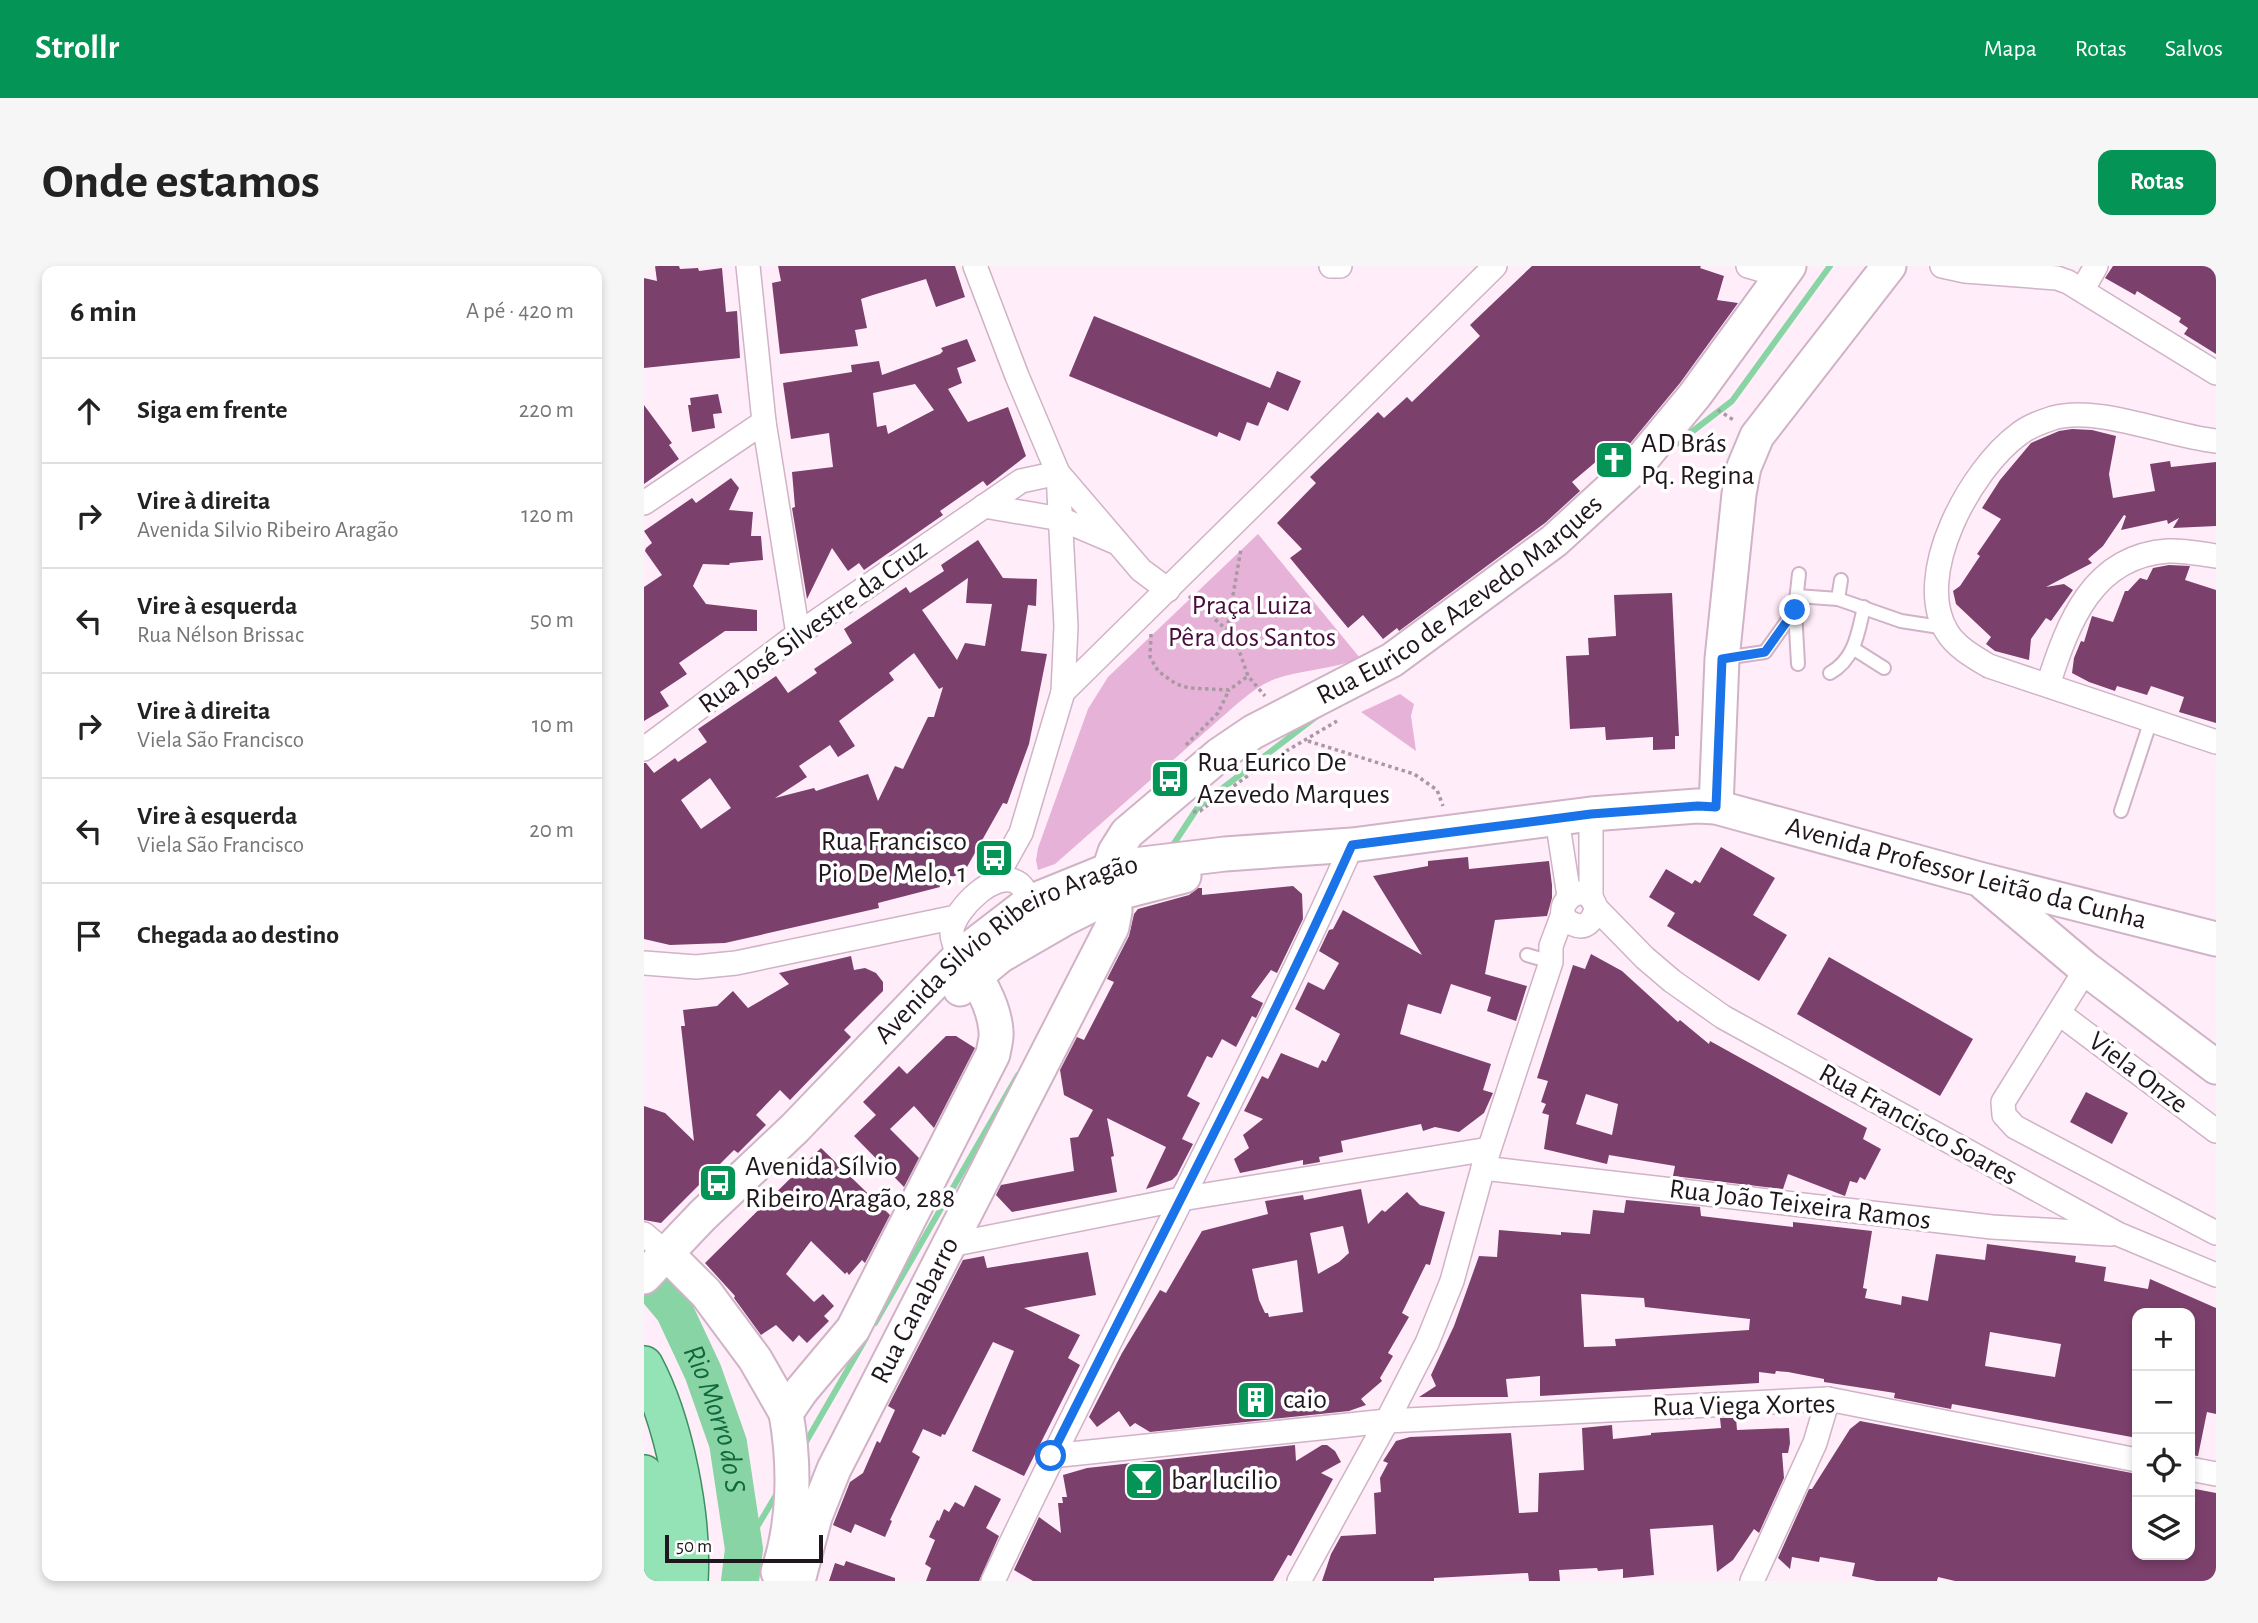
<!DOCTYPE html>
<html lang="pt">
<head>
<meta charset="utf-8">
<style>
  :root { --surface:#fff; --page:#f6f6f6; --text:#222; --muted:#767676; --line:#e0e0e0; --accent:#049556 }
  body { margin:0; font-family:"Alegreya Sans",sans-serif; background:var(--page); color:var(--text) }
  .controls { position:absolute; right:21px; bottom:21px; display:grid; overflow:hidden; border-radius:14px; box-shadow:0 4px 10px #0003 }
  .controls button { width:63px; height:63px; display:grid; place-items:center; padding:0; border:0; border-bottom:2px solid var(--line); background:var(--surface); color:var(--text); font:35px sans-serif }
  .scale { position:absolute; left:21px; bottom:18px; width:158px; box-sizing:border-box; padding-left:7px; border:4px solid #20161d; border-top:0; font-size:19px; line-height:24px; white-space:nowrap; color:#20161d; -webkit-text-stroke:5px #fff; paint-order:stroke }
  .stop { position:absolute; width:21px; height:21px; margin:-16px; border:5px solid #1a73e8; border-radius:50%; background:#fff }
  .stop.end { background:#1a73e8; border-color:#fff; box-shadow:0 2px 7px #0008 }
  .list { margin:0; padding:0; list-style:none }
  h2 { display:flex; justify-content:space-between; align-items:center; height:91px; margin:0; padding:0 28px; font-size:30px }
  h2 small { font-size:23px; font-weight:400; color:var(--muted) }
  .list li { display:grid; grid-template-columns:46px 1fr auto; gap:21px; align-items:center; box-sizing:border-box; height:105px; padding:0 28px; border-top:2px solid var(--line) }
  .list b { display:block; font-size:26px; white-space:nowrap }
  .list p { margin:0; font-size:23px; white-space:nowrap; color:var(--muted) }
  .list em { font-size:23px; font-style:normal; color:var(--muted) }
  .icon { flex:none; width:38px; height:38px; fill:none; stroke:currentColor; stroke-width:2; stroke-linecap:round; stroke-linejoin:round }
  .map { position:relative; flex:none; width:1572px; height:1315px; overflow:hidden; border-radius:14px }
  header { display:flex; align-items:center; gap:42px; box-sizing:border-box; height:98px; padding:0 35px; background:var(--accent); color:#fff }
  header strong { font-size:33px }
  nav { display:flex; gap:38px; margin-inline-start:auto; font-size:24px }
  .intro { display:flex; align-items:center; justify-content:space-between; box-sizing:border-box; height:168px; padding:0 42px }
  h1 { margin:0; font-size:49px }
  .button { padding:18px 32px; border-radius:14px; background:var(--accent); color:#fff; font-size:24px; font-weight:700 }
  main { display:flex; gap:42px; padding:0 42px }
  aside { flex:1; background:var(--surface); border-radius:14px; box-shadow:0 4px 10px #0003 }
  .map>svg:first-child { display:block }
</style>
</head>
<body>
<header>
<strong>Strollr</strong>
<nav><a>Mapa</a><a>Rotas</a><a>Salvos</a></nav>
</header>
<div class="intro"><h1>Onde estamos</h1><a class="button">Rotas</a></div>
<main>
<aside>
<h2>6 min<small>A pé · 420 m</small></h2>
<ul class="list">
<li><svg class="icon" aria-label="ahead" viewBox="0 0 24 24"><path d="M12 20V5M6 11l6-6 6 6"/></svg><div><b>Siga em frente</b></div><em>220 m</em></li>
<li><svg class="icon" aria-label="right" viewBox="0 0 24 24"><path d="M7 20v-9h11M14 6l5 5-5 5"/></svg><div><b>Vire à direita</b><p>Avenida Silvio Ribeiro Aragão</p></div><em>120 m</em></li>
<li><svg class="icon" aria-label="left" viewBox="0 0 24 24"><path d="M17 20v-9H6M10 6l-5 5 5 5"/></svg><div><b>Vire à esquerda</b><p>Rua Nélson Brissac</p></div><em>50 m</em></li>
<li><svg class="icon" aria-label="right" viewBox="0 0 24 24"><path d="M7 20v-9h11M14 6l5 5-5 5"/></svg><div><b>Vire à direita</b><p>Viela São Francisco</p></div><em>10 m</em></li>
<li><svg class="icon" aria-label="left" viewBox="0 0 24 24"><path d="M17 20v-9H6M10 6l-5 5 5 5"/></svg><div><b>Vire à esquerda</b><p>Viela São Francisco</p></div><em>20 m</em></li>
<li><svg class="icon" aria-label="arrive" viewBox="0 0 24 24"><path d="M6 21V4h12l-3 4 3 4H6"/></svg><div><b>Chegada ao destino</b></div></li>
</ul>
</aside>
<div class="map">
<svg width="1572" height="1315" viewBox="0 0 1572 1315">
  <rect width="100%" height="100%" fill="#ffedf9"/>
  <g fill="#e6b2d7">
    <path d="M614 268 716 392C688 404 659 403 631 413 617 418 605 428 594 437L411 598 394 604 392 594 394 582 444 443 464 411Z"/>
    <path d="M756 428 770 438 767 450 772 485 717 446Z"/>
  </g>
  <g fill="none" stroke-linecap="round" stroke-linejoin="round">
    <g stroke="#88d4a4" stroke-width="6">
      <path d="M1028 181 1088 135 1186 0"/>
      <path d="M527 582 554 541 673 450"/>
      <path d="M231 1057 374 809"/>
      <path d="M159 1181 222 1072"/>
      <path d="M100 1283 135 1224"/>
    </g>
    <path stroke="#88d4a4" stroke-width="38" id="s1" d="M0 1008 30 1044 59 1106 84 1177 100 1283 96 1315"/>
  </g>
  <g fill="#7c406d" fill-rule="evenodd">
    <path d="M11 0H35L36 3 54 2 55 5 78 2 82 46 93 45 96 92 0 102V12L13 15Z"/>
    <path d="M134 0H311L321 31 292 41 282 13 229 29 217 33 223 62 211 64 214 80 136 88 128 17 137 15Z"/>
    <path d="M888 0H1057L1056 2 1080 10 1073 34 1094 37 1036 117 979 186 962 202 954 194 928 216 936 225 901 257 755 365 753 362 739 373 719 349 704 362 646 292 658 283 633 257 672 217 666 211 734 146 740 152 763 131 768 136 836 70 826 59Z"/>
    <path d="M1469 0H1572V88L1540 68 1544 62 1535 56 1537 52 1493 25 1491 29 1461 12Z"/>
    <path d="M450 50 626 122 633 105 657 115 644 145 624 136 614 160 603 156 596 175 575 166 573 171 425 110Z"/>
    <path d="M323 73 332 95 313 102 318 117 304 123 324 156 364 141 382 190 343 220 339 215 296 245 299 249 220 304 215 297 204 305 188 282 163 333 148 242 151 241 148 206 189 201 185 167 147 173 139 117 208 106 207 99 235 95 238 109 296 88 299 85 297 82ZM271 118 290 144 244 168 242 159 233 161 229 127Z"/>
    <path d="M74 128 78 147 69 148 71 162 48 166 44 139H47L46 132Z"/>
    <path d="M0 139 28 177 25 179 35 193 0 218Z"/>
    <path d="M1428 163 1448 164 1472 170 1465 208 1469 232 1511 225 1506 198 1526 195 1527 201 1572 196V260L1529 262 1535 252 1524 258 1523 254 1477 264 1482 250 1480 249 1459 280 1444 293 1448 297 1402 321 1420 318 1429 324 1407 355 1402 352 1387 373 1385 394 1351 385 1342 378 1347 371 1312 338 1309 325 1316 320 1336 290 1333 288 1357 253 1338 242 1356 214 1387 177 1415 165Z"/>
    <path d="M87 212 95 222 85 244 109 246 107 270H117L119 294 86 297 85 299 59 298 49 320 62 338 113 344V365H81L35 397 43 408 16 426 25 440 0 455V321L18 309 1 285 2 282 8 277 0 265 48 232 52 237Z"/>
    <path d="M334 274 359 312 393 313 392 340 384 339 377 385 403 388 385 478 363 538 359 537 323 601 311 610 294 612 296 621 234 637 235 642 81 677 26 679 0 673V497H2L10 507 31 492 34 496 63 476 54 463 132 410 144 427 173 407 170 403 208 377 200 363 262 321 266 327 300 305 297 299ZM324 312 322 337 348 338 341 380 321 377 313 394 278 344ZM270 387 295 423 299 421 290 451H284L259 503 251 500 234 535 224 508 172 525 170 522 131 532 163 511 155 500 186 479 194 491 211 480 195 455 250 414 245 407ZM66 512 87 542 57 563 37 534Z"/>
    <path d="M1525 299 1546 300 1541 314 1572 324V457L1535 446 1540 431 1507 420 1503 429 1473 420 1471 425 1445 416 1428 407 1430 392 1437 375 1440 376 1448 350 1469 356 1481 325H1484L1496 312 1503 314 1509 302Z"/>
    <path d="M1028 327 1035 470H1031V483L1009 484V471L962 474 961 461 926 463 922 390 945 389 944 372 972 370 970 329Z"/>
    <path d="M1077 581 1131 612 1109 649 1143 669 1115 715 1023 660 1031 647 1005 631 1022 603 1048 618 1051 614 1056 617Z"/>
    <path d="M824 591 825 603 905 595 908 619V632L903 650 851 654 841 708 883 720 872 755 843 745 847 731 807 718 797 748 764 738 756 768 847 798 839 824 849 827 840 847 815 866 791 861 779 865 777 858 697 875 699 886 675 891 676 896 659 899V894L596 907 590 893 605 882 599 869 619 853 600 845 618 810 624 813 637 787 674 802 678 794 682 796 696 768 651 743 664 716 680 724 695 697 675 685 685 664 689 663 699 644 778 689 729 610 784 600V595Z"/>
    <path d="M649 620 658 628 659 653 633 707 627 704 607 731 619 737 612 752 608 750 592 781 578 773 568 792 563 790 543 830 556 837 538 873 549 878 533 909 528 914 502 923 522 881 463 852 470 890 467 891 473 926 368 946 352 929 357 919 430 905 426 872 434 871 449 844 420 829 416 804 433 771 440 774 470 716 463 713 485 670 490 648 494 643 545 629 554 622H558V629Z"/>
    <path d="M947 688 978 705 1034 756 1036 754 1065 778 1066 775 1223 862 1219 873 1237 883 1221 914 1216 911 1213 917 1206 915 1201 930 1144 908 1139 923 1029 910 1031 900 965 889 963 898 900 883 905 849 898 847 902 838 897 836 904 815 893 812 929 699 941 703ZM942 828 974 838 968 869 932 858Z"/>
    <path d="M207 690 210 704 221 702 232 707 239 716V725L200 764 207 771 146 834 136 824 112 849 122 859 94 887 90 884 17 957 0 954V840L21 847 50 875 37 760H41L39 744 73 740 89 725 104 742 145 718 135 707Z"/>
    <path d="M1185 691 1329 773 1296 830 1153 748Z"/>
    <path d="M302 770H312L331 782 290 862 270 840 246 863 275 892 260 921 210 870 232 849 219 836 255 800 263 808Z"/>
    <path d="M1442 826 1484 847 1468 878 1426 856Z"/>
    <path d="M177 882 246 949 221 997 218 994 205 1009 203 1006 201 1008 167 975 142 1008 170 1036 179 1028 190 1040 180 1050 185 1055 163 1077 155 1069 149 1076 132 1059 117 1069 90 1032 91 1030 61 997Z"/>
    <path d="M717 923 724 958 738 944 741 946 763 926 776 939 801 946 786 999 782 998 758 1047 765 1051 744 1087 749 1090 736 1112 738 1115 717 1133 722 1139 705 1145 506 1166 491 1157 486 1161 475 1145 453 1161 445 1151 478 1087 516 1024 522 1027 558 965 624 948 621 935 659 929 660 934ZM699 960 705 987 695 996 674 1008 666 967ZM653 994 659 1046 625 1051 624 1047H621L615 1034 608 1003Z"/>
    <path d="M982 934 1056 941 1057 950 1149 961V956L1228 965 1219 1022 1223 1023 1221 1032 1257 1039 1258 1030 1284 1035 1292 988 1341 994 1343 978 1432 990 1431 996 1462 1001 1460 1015 1504 1023 1506 1013 1572 1042V1148L1563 1146 1554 1190 1546 1189V1047H1493V1172L1308 1138 1307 1143 1250 1132 1251 1127 1180 1116V1113L1144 1106 1132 1105 1131 1108 1115 1106V1117L896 1130V1110L862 1113 864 1131H775L792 1120 787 1109 810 1060 835 990 853 991 855 964 917 969V966L946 968 949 944 980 947ZM937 1028 1000 1032 1001 1041 1106 1053 1105 1064 971 1073 972 1080 940 1081ZM1346 1066 1417 1078 1411 1111 1341 1100Z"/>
    <path d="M444 986 452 1029 380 1042 436 1069 424 1092 436 1099 380 1210 328 1185 370 1085 349 1076 301 1169 298 1168 297 1171 279 1163 268 1186 276 1191 246 1254 248 1255 241 1271 211 1258 207 1267 189 1259 206 1216 219 1207 233 1175 236 1177 251 1144 244 1140 319 994 340 990 343 1002Z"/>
    <path d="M1076 1152H1092L1093 1164 1145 1162 1146 1177 1144 1187H1138L1140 1212 1115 1267 1110 1263 1089 1294 1073 1306 1069 1259 1006 1263 1010 1309 979 1312V1303L954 1305 953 1302 915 1304 916 1315H885L884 1307 790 1312V1315H678L687 1288 697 1270 732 1268 730 1227 737 1226 736 1212 744 1197 739 1195 752 1175 766 1171 867 1167 875 1247 894 1246 895 1207 940 1204 938 1162 968 1159 969 1173 1007 1169V1167L1077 1162Z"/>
    <path d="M1216 1155 1493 1208V1289H1546V1222L1572 1227V1315H1311L1294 1311 1293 1315H1233L1208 1310 1211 1297 1176 1291 1175 1296 1148 1291 1146 1303 1134 1292 1165 1223H1168L1206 1163Z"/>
    <path d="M651 1179 652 1195 678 1179H683L691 1185 697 1196 677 1207 689 1213 647 1290 644 1289 629 1315H389L370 1304 395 1251 417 1267 414 1237H419L418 1231H423L419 1209 443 1202Z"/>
    <path d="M331 1219 357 1233 342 1262 355 1270 335 1315H282L287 1302 281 1298 291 1274 285 1271 293 1254 295 1255 300 1243 305 1246 311 1236 320 1241Z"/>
    <path d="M202 1295 251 1312V1315H185L191 1297 200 1300Z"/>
  </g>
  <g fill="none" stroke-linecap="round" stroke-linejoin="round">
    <g stroke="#d0b3c7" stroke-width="16">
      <g id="lane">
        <path d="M1153 330 1194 333 1257 355 1302 362"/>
        <path d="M1194 333 1197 314"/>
        <path d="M1210 383 1240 402"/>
        <path d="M1080 392 1121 386 1151 344"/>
        <path d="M1154 398 1151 344 1155 308"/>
        <path d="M1186 407C1211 393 1214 367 1220 341"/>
        <path d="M1477 545 1507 454"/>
        <path d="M883 689 907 696"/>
      </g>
    </g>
    <g stroke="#d0b3c7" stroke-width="26">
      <g id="street">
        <path d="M104 0 120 156 154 368"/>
        <path d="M331 0 373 110 414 207 422 360 419 426 377 567 349 617"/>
        <path d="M687 0H696"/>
        <path d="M1104 0 1138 10"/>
        <path d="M1298 0 1321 5 1413 12 1424 16 1572 107"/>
        <path d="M1439 23 1452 0"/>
        <path d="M1572 175C1524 170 1454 139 1409 152 1397 156 1385 160 1375 168 1327 203 1268 309 1303 366 1312 381 1330 391 1345 400L1572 476"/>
        <path d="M0 237 120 156"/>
        <path d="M340 240 417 253 471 276"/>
        <path d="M1404 419C1424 357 1448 290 1524 285 1540 284 1556 288 1572 290"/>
        <path d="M419 426 851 0"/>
        <path d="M0 483 154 368 377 215 414 207 497 304 524 324"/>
        <path d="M913 553 925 630"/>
        <path d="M947 631V548"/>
        <path d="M952 642C950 654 942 664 929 658 900 647 940 605 952 642L1001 692 1028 715 1079 751 1474 968 1572 1009"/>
        <path d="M316 690C312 682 307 673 308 664 311 643 352 602 374 617 380 621 383 629 386 636"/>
        <path d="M0 697 52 701 92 697 312 651"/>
        <path d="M1442 703 1359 836 1360 849 1371 861 1572 967"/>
        <path d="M1416 748 1572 865"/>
        <path d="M839 902 1348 961 1467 968"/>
        <path d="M0 968 23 988"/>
        <path d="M306 979 537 933 845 883"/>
        <path d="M407 1190 743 1155 1184 1133 1493 1194"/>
        <path d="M1546 1203 1572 1208"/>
        <path d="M349 1315C465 1068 597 828 708 579"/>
        <path d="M655 1315 743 1155 783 1077 808 1015 839 902 907 696V680L919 648"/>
        <path d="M1108 1315 1171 1177 1184 1133"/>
      </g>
    </g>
    <g stroke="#d0b3c7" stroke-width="37">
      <g id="secondary">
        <path d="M1072 541 1078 393 1095 228 1100 201 1113 170 1245 0"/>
        <path d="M1341 618 1442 703 1572 801"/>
        <path d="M316 723 356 690 420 653 470 628 540 610"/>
        <path d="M23 988 62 1027 111 1093 142 1147"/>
        <path id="s2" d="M0 1011 58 950 151 862 316 690 386 636 465 604 490 599 581 588 708 579 947 548 1053 540 1072 541 1335 613 1572 673"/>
        <path d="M134 1306C151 1256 151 1198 142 1147L157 1125 209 1063 349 788C350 781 353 772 352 765 350 738 333 710 316 690"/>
        <path id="s3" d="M154 1315 171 1251 190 1203 468 661 471 645 470 628 465 604 471 586 483 567 575 489 609 466 748 394 910 275 993 199 1051 129 1145 0"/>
      </g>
    </g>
    <g stroke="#3d8f62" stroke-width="40">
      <g id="primary">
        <path d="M0 1099C30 1155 49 1251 45 1315"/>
        <path d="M0 1208C10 1241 18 1281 16 1315"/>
      </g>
    </g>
    <g stroke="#a899a3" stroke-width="3.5" stroke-dasharray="3.5 3.5" stroke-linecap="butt">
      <path d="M1074 144 1091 155"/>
      <path d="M545 330 583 364 592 376 604 410 621 430"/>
      <path d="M583 364 597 283"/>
      <path d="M507 368 506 391 514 405 532 418 545 422 585 424 604 410"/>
      <path d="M664 475 770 508 793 524 799 540"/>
      <path d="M542 479 574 447 585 424"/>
      <path d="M549 546 556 545 617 500 693 455"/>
    </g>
    <use href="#lane" stroke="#fff" stroke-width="12"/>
    <use href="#street" stroke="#fff" stroke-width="23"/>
    <use href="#secondary" stroke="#fff" stroke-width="33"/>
    <use href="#primary" stroke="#94e3b7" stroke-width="37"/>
  </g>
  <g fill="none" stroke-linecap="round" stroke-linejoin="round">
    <path stroke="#1a73e8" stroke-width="9" d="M407 1190C508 987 615 786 708 579L947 548 1054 540 1072 541 1078 393 1121 386 1151 344"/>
  </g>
  <defs>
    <g id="church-square" transform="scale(2.0125)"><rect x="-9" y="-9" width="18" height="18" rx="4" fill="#049556" stroke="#fff"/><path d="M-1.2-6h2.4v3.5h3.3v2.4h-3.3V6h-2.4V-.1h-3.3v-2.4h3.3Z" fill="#fff"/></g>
    <g id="bus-square" transform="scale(2.0125)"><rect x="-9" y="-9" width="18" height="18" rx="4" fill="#049556" stroke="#fff"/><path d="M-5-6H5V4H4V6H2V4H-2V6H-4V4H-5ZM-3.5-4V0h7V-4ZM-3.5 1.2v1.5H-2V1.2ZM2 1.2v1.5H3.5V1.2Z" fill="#fff"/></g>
    <g id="building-square" transform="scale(2.0125)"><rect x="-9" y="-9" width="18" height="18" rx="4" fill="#049556" stroke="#fff"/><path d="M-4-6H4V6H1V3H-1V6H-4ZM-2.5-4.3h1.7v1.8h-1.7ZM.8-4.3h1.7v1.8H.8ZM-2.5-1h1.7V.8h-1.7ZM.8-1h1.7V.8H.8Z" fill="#fff"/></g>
    <g id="bar-square" transform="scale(2.0125)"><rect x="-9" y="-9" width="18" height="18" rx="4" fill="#049556" stroke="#fff"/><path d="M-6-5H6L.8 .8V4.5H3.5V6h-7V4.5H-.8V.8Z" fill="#fff"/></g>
  </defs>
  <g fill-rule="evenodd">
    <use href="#church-square" x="970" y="194"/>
    <use href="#bus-square" x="526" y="513"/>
    <use href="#bus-square" x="350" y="592"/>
    <use href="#bus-square" x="74" y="917"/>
    <use href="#building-square" x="612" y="1134"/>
    <use href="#bar-square" x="500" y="1215"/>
  </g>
  <g text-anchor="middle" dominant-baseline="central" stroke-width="7" stroke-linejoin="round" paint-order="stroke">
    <g font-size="28" fill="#20161d" stroke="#fff" text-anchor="start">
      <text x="997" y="178">AD Brás<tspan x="997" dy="32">Pq. Regina</tspan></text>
      <text x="553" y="497">Rua Eurico De<tspan x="553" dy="32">Azevedo Marques</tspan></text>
      <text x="323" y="576" text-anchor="end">Rua Francisco<tspan x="323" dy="32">Pio De Melo, 1</tspan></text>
      <text x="101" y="901">Avenida Sílvio<tspan x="101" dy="32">Ribeiro Aragão, 288</tspan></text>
      <text x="639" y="1134">caio</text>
      <text x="527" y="1215">bar lucilio</text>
    </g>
    <g font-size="28" fill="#20161d" stroke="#fff">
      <text stroke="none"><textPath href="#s3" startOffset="1234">Rua Eurico de Azevedo Marques</textPath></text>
      <text transform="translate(169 361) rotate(-36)">Rua José Silvestre da Cruz</text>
      <text stroke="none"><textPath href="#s2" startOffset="1494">Avenida Professor Leitão da Cunha</textPath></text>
      <text stroke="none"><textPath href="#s2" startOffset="494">Avenida Silvio Ribeiro Aragão</textPath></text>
      <text transform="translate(1494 807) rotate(37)">Viela Onze</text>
      <text transform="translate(1274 859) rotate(29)">Rua Francisco Soares</text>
      <text transform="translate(1156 939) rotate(7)">Rua João Teixeira Ramos</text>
      <text stroke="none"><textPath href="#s3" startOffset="296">Rua Canabarro</textPath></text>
      <text transform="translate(1100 1140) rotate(-1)">Rua Viega Xortes</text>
    </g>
    <g font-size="28" fill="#480c3c" stroke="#fff">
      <text x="608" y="340">Praça Luiza<tspan x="608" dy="32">Pêra dos Santos</tspan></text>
    </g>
    <g font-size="30" font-style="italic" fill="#10683d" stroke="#fff">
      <text stroke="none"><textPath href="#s1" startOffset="164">Rio Morro do S</textPath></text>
    </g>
  </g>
</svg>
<div class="controls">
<button>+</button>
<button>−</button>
<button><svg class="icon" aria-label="locate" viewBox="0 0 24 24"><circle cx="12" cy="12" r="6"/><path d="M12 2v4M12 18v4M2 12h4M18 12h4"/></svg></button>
<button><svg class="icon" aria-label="layers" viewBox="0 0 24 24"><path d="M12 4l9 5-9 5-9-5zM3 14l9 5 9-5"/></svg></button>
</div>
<div class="scale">50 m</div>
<div class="stop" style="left:407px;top:1190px"></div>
<div class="stop end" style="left:1151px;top:344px"></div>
</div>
</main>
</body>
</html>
